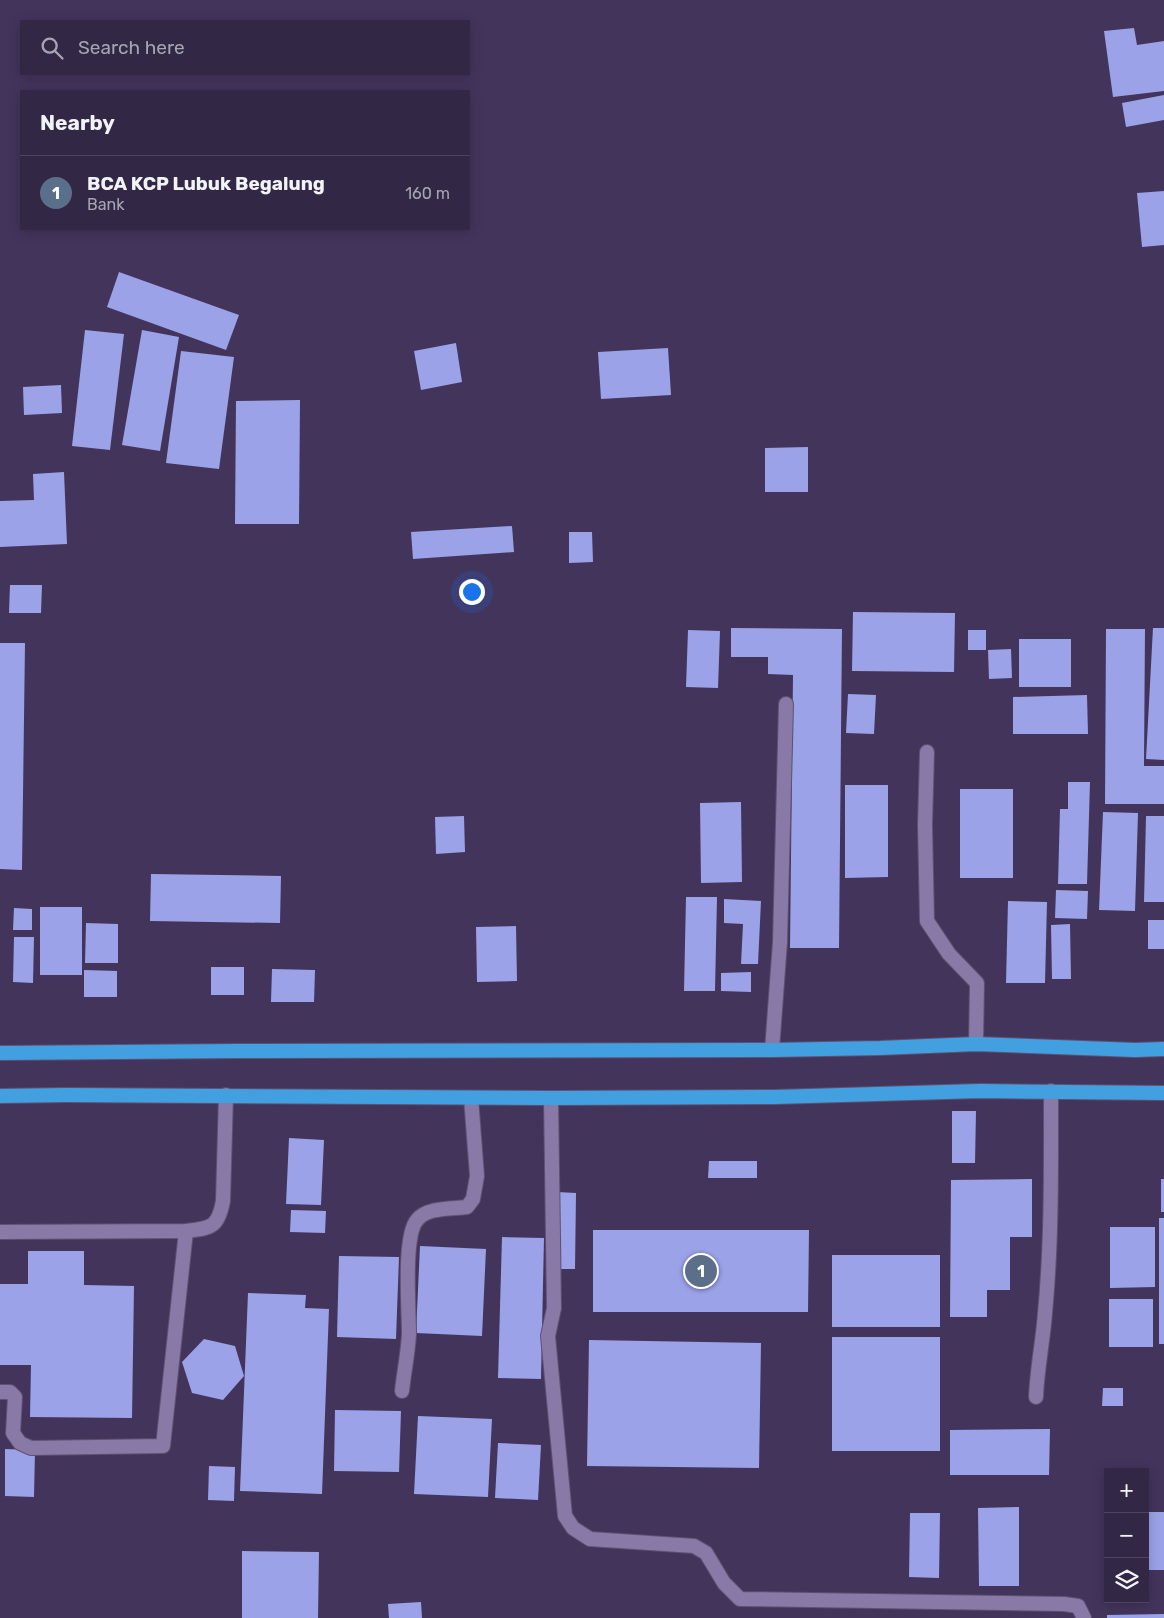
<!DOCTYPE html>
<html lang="en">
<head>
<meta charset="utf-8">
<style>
  :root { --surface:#322745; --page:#3a2f4c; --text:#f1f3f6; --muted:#a8a5b3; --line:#4d445e; --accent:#aac717 }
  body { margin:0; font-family:Rubik,sans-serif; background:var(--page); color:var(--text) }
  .controls { position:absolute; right:15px; bottom:15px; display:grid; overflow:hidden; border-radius:0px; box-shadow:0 2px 12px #0003 }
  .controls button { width:45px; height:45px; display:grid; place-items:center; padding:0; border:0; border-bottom:1px solid var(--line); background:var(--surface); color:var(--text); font:25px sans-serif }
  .you { position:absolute; left:471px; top:591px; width:18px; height:18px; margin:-12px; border:4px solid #fff; border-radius:50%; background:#1a73e8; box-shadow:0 0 0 8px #1a73e833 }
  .badge { display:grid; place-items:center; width:32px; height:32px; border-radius:50%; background:var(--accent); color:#fff; font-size:16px; font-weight:700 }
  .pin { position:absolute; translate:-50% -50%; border:2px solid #fff; box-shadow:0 1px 5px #0006 }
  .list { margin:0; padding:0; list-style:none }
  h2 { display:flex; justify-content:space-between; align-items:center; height:65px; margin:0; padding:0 20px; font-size:21px }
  h2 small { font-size:16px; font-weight:400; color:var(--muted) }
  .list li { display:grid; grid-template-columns:32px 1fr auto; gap:15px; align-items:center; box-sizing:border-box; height:75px; padding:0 20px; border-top:1px solid var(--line) }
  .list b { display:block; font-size:19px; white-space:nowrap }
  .list p { margin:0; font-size:16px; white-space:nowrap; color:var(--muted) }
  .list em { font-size:16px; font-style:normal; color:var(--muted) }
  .icon { flex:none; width:28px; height:28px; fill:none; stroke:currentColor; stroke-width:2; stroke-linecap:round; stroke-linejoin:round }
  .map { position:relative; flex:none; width:1164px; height:1618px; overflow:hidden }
  .search { position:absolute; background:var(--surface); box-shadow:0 2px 12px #0003; left:20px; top:20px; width:450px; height:55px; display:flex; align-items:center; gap:12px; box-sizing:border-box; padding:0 18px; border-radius:0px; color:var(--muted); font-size:19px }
  .panel { position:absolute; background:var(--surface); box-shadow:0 2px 12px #0003; left:20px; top:90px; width:450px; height:140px; border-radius:0px }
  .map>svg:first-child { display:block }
</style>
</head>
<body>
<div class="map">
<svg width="1164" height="1618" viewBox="0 0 1164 1618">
  <rect width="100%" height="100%" fill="#43345c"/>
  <g fill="#9ba2e8">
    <path d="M1134 28 1137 45 1164 41V91L1113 97 1104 31Z"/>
    <path d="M1164 95V120L1126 127 1122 103Z"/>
    <path d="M1164 191V245L1142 247 1137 193Z"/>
    <path d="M119 272 239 315 226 350 107 307Z"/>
    <path d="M85 330 124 334 110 450 72 446Z"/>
    <path d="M142 330 179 337 160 451 122 445Z"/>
    <path d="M456 343 462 382 421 390 414 351Z"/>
    <path d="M668 348 671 395 601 399 598 352Z"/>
    <path d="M181 351 234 357 219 469 166 463Z"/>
    <path d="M61 385 62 413 24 415 23 387Z"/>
    <path d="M300 400 299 524H235L236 401Z"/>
    <path d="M808 447V492H765V448Z"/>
    <path d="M64 472 67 544 0 547V501L34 500 33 474Z"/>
    <path d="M512 526 514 552 413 559 411 532Z"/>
    <path d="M569 532H592L593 562 569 563Z"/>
    <path d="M10 585H42L41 613H9Z"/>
    <path d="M853 612 955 613 954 672 852 671Z"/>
    <path d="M731 628 842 629 839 948H790L793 675 768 674V657H731Z"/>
    <path d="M1153 628H1164V760L1146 759Z"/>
    <path d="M1106 629H1145L1144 766H1164V804H1105Z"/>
    <path d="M688 630 720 631 718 688 686 687Z"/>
    <rect x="968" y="630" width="18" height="20"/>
    <rect x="1019" y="639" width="52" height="48"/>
    <path d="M0 643H25L22 870 0 869Z"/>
    <path d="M1011 649 1012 678 989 679 988 650Z"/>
    <path d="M848 694 876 695 874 734 846 733Z"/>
    <path d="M1087 695 1088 734H1013V697Z"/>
    <path d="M1068 782H1090L1087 884H1058L1060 809H1068Z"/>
    <path d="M845 785H888V877L845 878Z"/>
    <rect x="960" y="789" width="53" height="89"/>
    <path d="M741 802 742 882 701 883 700 803Z"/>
    <path d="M1103 812 1138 813 1135 911 1099 910Z"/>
    <path d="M464 816 465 852 436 854 435 817Z"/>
    <path d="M1146 816H1164V902H1144Z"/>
    <path d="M151 874 281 876 280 923 150 921Z"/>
    <path d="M1056 890 1088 891 1087 919 1055 918Z"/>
    <path d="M686 897H717L715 991H684Z"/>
    <path d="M724 899 761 901 758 964H741L743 924 724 923Z"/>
    <path d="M1008 901 1047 902 1045 983H1006Z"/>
    <rect x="40" y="907" width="42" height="68"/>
    <path d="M14 908 32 909V930H13Z"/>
    <rect x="1148" y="920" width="16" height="29"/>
    <path d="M86 923 118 924V963H85Z"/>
    <path d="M1070 924 1071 979H1052L1051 925Z"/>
    <path d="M516 926 517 981 477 982 476 927Z"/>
    <path d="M14 937H34L33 983 13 982Z"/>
    <rect x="211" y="967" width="33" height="28"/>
    <path d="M272 969 315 970 314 1002H271Z"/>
    <path d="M84 970 117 971V997H84Z"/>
    <path d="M751 972V992L721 991V973Z"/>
    <path d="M952 1111H976L975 1163H952Z"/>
    <path d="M289 1138 324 1140 321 1205 286 1204Z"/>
    <path d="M709 1161H757V1178H708Z"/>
    <path d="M1032 1179V1237H1010V1290H987V1317H950L951 1180Z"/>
    <rect x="1161" y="1179" width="3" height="33"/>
    <path d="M557 1192 576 1193 575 1269H555Z"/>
    <path d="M291 1210 326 1211 325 1233 290 1232Z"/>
    <rect x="1159" y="1218" width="5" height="126"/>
    <path d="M1110 1227H1155V1287L1110 1288Z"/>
    <path d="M593 1230H809L808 1312H593Z"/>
    <path d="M502 1237 544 1238 541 1379 498 1378Z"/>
    <path d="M420 1246 486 1249 482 1336 416 1333Z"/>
    <path d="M28 1251H84V1285L134 1286 132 1418 30 1417 31 1365H0V1284H28Z"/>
    <rect x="832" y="1255" width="108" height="72"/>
    <path d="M339 1256 399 1257 396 1339 337 1337Z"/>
    <path d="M248 1293 306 1295 305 1308 329 1309 322 1494 240 1491Z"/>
    <rect x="1109" y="1299" width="44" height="48"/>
    <rect x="832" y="1337" width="108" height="114"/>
    <path d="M204 1339 235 1346 244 1376 223 1400 192 1393 182 1362Z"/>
    <path d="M589 1340 761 1343 759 1468 587 1466Z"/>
    <path d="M1103 1388H1123V1406H1102Z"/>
    <path d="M335 1410 401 1411 399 1472 334 1471Z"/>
    <path d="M418 1416 492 1419 488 1497 414 1494Z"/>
    <path d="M1050 1429 1049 1475H950V1430Z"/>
    <path d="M498 1443 541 1445 538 1500 495 1498Z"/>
    <path d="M5 1449 35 1450 34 1497 5 1496Z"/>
    <path d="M209 1466 235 1467 234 1501 208 1500Z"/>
    <path d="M1019 1507V1586H979L978 1508Z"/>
    <rect x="1145" y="1512" width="19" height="58"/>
    <path d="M910 1513H940L939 1578 909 1577Z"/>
    <path d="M242 1551 319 1552 318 1618H242Z"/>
    <path d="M421 1602 422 1618H389L388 1604Z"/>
    <path d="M1164 1614V1618H1107V1615Z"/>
  </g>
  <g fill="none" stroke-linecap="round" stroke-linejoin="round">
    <g stroke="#5e5171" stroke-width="16">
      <g id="service">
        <path d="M927 752 925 825 927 921 949 954 977 983 976 1044"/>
        <path d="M772 1050 780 942 786 704"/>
        <path d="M0 1232 186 1231C211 1228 218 1228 223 1201L226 1095"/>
        <path d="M402 1391C404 1372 408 1353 409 1334 409 1309 403 1236 417 1220 427 1207 452 1209 467 1207L473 1199 477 1176 471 1098"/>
        <path d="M0 1392H10L15 1397 13 1433 20 1443 31 1448 163 1446 186 1231"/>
        <path d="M1036 1397C1037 1369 1043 1341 1045 1313 1052 1239 1051 1165 1051 1091"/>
      </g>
    </g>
    <g stroke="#5e5171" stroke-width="16">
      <path id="minor" d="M551 1098 554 1308 548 1336 565 1516 573 1528 590 1539 694 1546 706 1553 724 1583 740 1599 1064 1604 1078 1606 1084 1618"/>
    </g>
    <g stroke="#5e5171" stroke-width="16">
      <g id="trunk">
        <path d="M0 1053 238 1051 772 1050 880 1048 976 1044 1135 1050 1164 1049"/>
        <path d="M0 1096 66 1095 551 1098 774 1097 980 1091 1164 1093"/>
      </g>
    </g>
    <use href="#service" stroke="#8879a6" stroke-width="14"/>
    <use href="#minor" stroke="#8879a6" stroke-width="14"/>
    <use href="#trunk" stroke="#42a0e0" stroke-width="14"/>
  </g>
</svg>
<div class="controls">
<button>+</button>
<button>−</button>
<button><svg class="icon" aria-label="layers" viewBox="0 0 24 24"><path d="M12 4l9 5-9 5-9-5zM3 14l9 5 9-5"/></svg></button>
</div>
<div class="you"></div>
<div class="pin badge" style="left:701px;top:1271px;background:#5c6f8a">1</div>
<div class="search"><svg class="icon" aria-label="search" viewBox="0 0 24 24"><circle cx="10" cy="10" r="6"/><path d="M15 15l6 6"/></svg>Search here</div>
<section class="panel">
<h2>Nearby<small></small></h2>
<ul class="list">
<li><span class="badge" style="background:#5c6f8a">1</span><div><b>BCA KCP Lubuk Begalung</b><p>Bank</p></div><em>160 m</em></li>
</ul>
</section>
</div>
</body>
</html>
